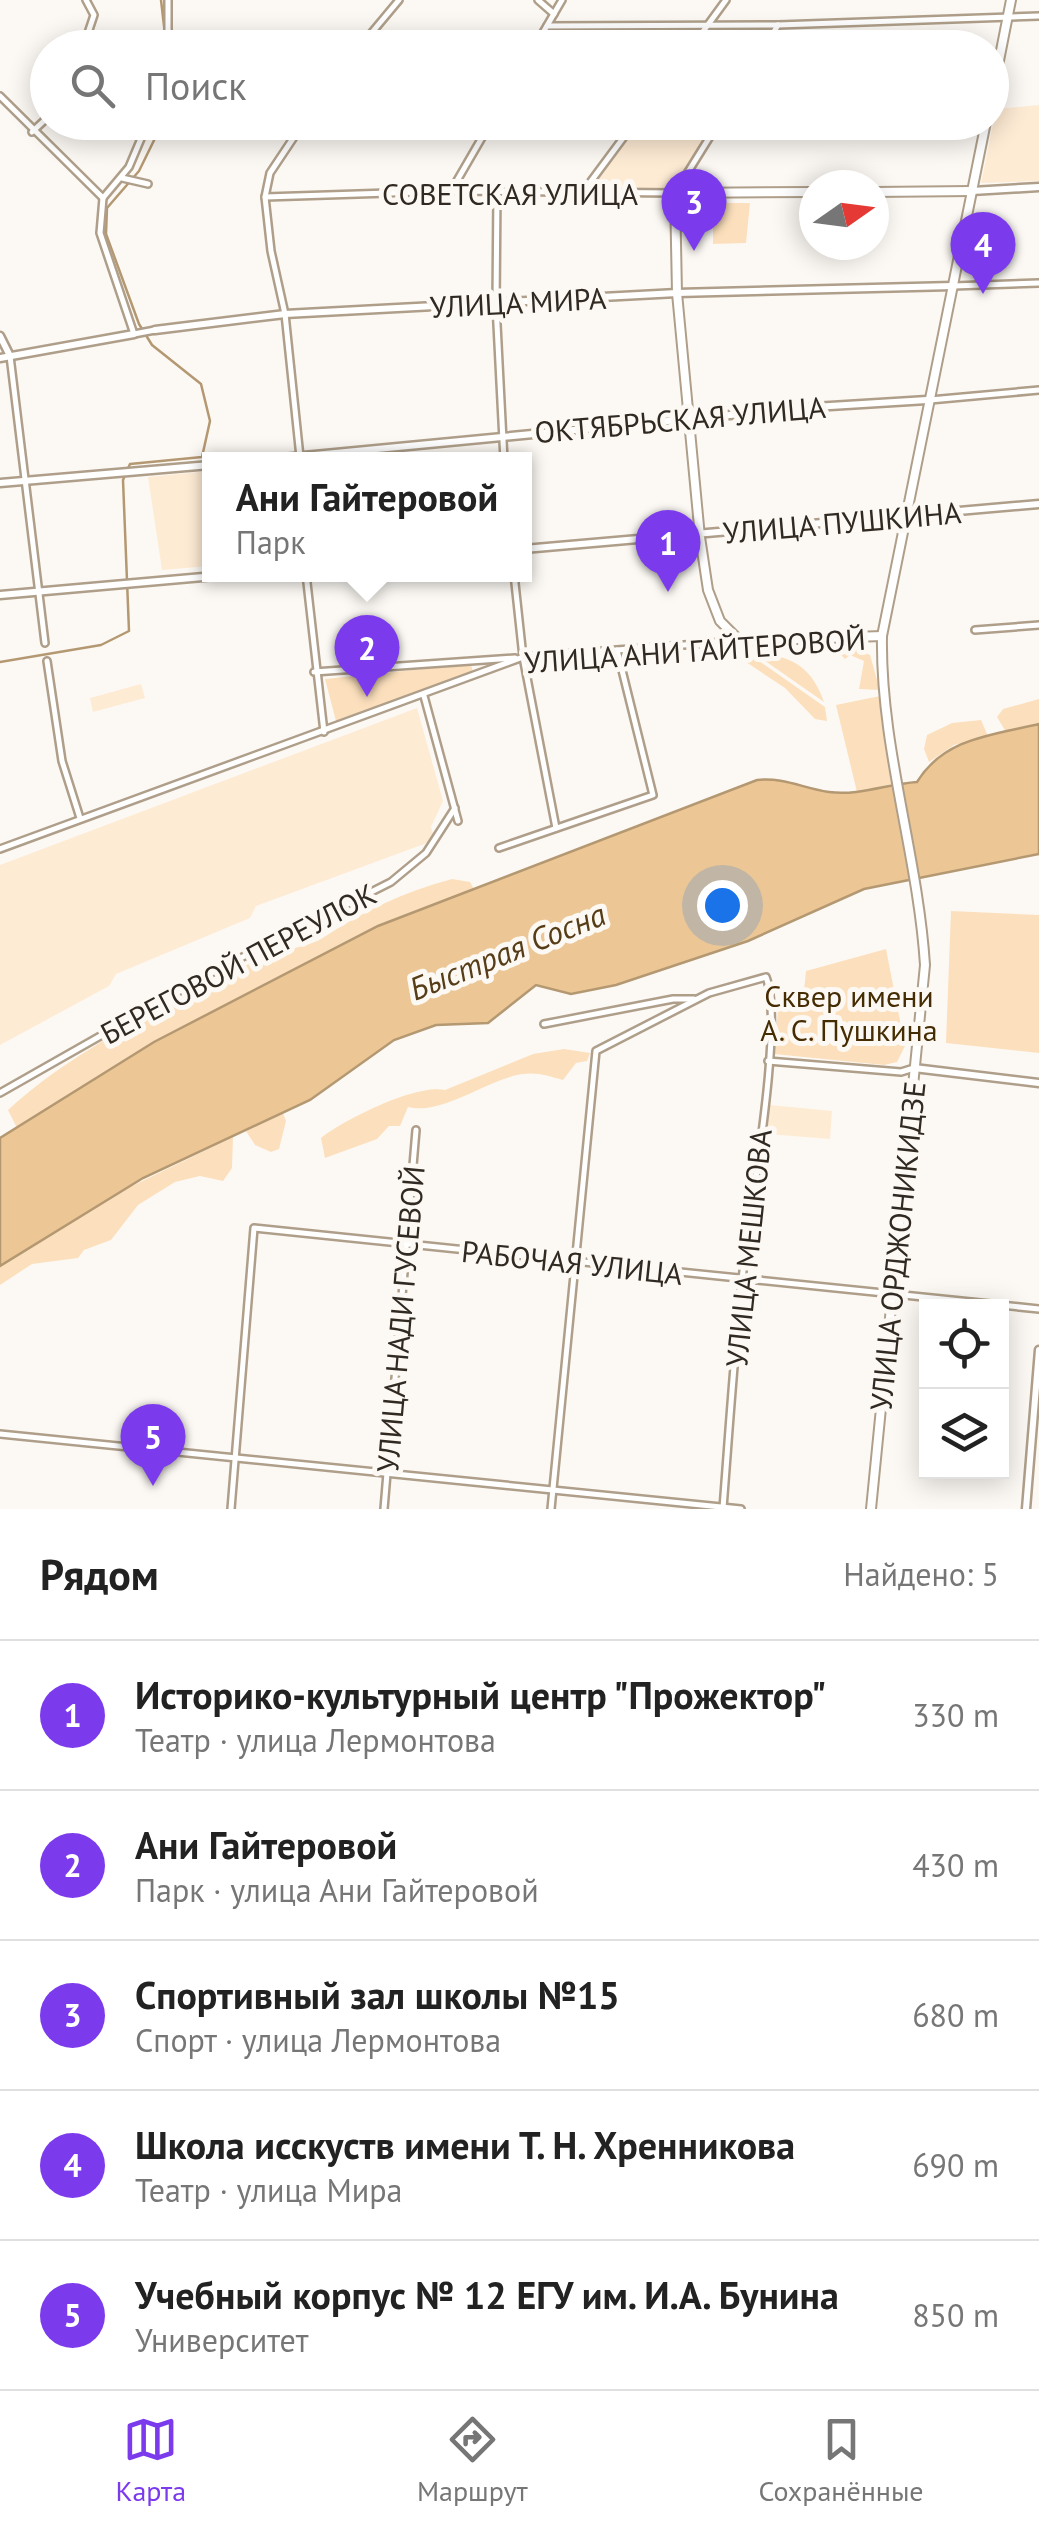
<!DOCTYPE html>
<html lang="ru">
<head>
<meta charset="utf-8">
<style>
  :root { --surface:#fff; --page:#f6f6f6; --text:#222; --muted:#767676; --line:#e0e0e0; --accent:#7c3aed }
  body { margin:0; font-family:"PT Sans",sans-serif; background:var(--page); color:var(--text) }
  .controls { position:absolute; right:30px; bottom:30px; display:grid; overflow:hidden; border-radius:0px; box-shadow:0 5px 25px #0003 }
  .controls button { width:90px; height:90px; display:grid; place-items:center; padding:0; border:0; border-bottom:2px solid var(--line); background:var(--surface); color:var(--text); font:50px sans-serif }
  .compass { position:absolute; left:799px; top:170px; width:90px; height:90px; border-radius:50%; background:var(--surface); box-shadow:0 5px 25px #0003; rotate:76deg }
  .you { position:absolute; left:722px; top:905px; width:35px; height:35px; margin:-25px; border:8px solid #fff; border-radius:50%; background:#1a73e8; box-shadow:0 0 0 15px #1a73e833 }
  .badge { display:grid; place-items:center; width:65px; height:65px; border-radius:50%; background:var(--accent); color:#fff; font-size:32px; font-weight:700 }
  .pin { position:absolute; translate:-50% -82px; filter:drop-shadow(0 2px 5px #0008) }
  .pin::after { content:''; position:absolute; top:52px; width:35px; height:30px; background:inherit; clip-path:polygon(0 0,100% 0,50% 100%) }
  .popup { position:absolute; left:202px; top:452px; width:330px; height:130px; box-sizing:border-box; display:grid; place-content:center; border-radius:0px; background:var(--surface); filter:drop-shadow(0 2px 8px #0005); font-size:32px; white-space:nowrap; color:var(--muted) }
  .popup b { font-size:38px; color:var(--text) }
  .popup::after { content:''; position:absolute; left:50%; top:100%; margin-left:-20px; border:20px solid transparent; border-top-color:var(--surface) }
  .list { margin:0; padding:0; list-style:none }
  h2 { display:flex; justify-content:space-between; align-items:center; height:130px; margin:0; padding:0 40px; font-size:42px }
  h2 small { font-size:32px; font-weight:400; color:var(--muted) }
  .list li { display:grid; grid-template-columns:65px 1fr auto; gap:30px; align-items:center; box-sizing:border-box; height:150px; padding:0 40px; border-top:2px solid var(--line) }
  .list b { display:block; font-size:38px; white-space:nowrap }
  .list p { margin:0; font-size:32px; white-space:nowrap; color:var(--muted) }
  .list em { font-size:32px; font-style:normal; color:var(--muted) }
  .icon { flex:none; width:55px; height:55px; fill:none; stroke:currentColor; stroke-width:2; stroke-linecap:round; stroke-linejoin:round }
  .map { position:relative; flex:none; width:1039px; height:1509px; overflow:hidden }
  .search { position:absolute; background:var(--surface); box-shadow:0 5px 25px #0003; left:30px; right:30px; top:30px; height:110px; display:flex; align-items:center; gap:25px; box-sizing:border-box; padding:0 35px; border-radius:55px; color:var(--muted); font-size:38px }
  .sheet { height:880px; background:var(--surface) }
  nav { display:flex; justify-content:space-around; align-items:center; box-sizing:border-box; height:140px; border-top:2px solid var(--line); background:var(--surface); font-size:28px; color:var(--muted) }
  nav a { display:grid; justify-items:center; gap:5px }
  nav .on { color:var(--accent) }
  .map>svg:first-child { display:block }
</style>
</head>
<body>
<div class="map">
<svg width="1039" height="1509" viewBox="0 0 1039 1509">
  <rect width="100%" height="100%" fill="#fcf9f4"/>
  <g fill="#feebd4">
    <path d="M1039 105V181L981 183 996 109Z"/>
    <path d="M638 123H690L709 135 674 192 587 190Z"/>
    <path d="M209 471V566L162 570 148 477Z"/>
    <path d="M141 684 145 698 93 712 90 698Z"/>
    <path d="M417 708 443 801 431 827 435 840 256 906 250 918 116 974 109 986 0 1045V865Z"/>
    <path d="M770 1105 832 1111 830 1139 767 1134Z"/>
  </g>
  <g fill="#fce0bd">
    <path d="M723 203H750L746 243 713 244V213H723Z"/>
    <path d="M849 645 870 655 880 690 859 689 864 661 850 655 845 659 837 651Z"/>
    <path d="M749 654 825 707 827 721 815 719 785 688 737 656Z"/>
    <path d="M755 654C790 654 812 667 824 702Z"/>
    <path d="M471 664 473 673 336 721 325 679Z"/>
    <path d="M880 696 892 784 857 792 836 705Z"/>
    <path d="M1039 699V724L1006 732 997 717 1003 709Z"/>
    <path d="M981 720 988 736 954 745 929 762 924 749 927 735 952 723Z"/>
    <path d="M452 879 470 882 474 889C312 951 163 1036 17 1128L8 1110C71 1051 178 998 257 960 273 952 311 946 321 939 362 912 403 892 452 879Z"/>
    <path d="M951 911 1039 915V1053L946 1043Z"/>
    <path d="M886 949 905 1046 897 1062 884 1065 774 1054 780 988 804 990 806 971Z"/>
    <path d="M564 1049 590 1053 587 1061 576 1063 563 1080C549 1076 537 1072 523 1074 490 1078 441 1116 408 1107L400 1126H389L377 1139 325 1158 321 1138C343 1120 417 1083 445 1090L533 1054Z"/>
    <path d="M283 1113 286 1121 279 1149 271 1152 255 1145 246 1131Z"/>
    <path d="M233 1137 232 1168 223 1181 200 1176 175 1182 138 1205 111 1240 84 1250 78 1258 32 1264 0 1285V1266L95 1204Z"/>
  </g>
  <path fill="#ecc795" stroke="#b49872" stroke-width="2.5" d="M1039 724V854L864 889 748 941 616 985 571 994 536 985 488 1023 436 1025 394 1040 310 1100 143 1178 0 1266V1138L154 1042 378 926 757 780C784 777 802 788 829 792 859 796 887 784 917 782 944 738 992 735 1039 724Z"/>
  <g fill="none" stroke-linecap="round" stroke-linejoin="round">
    <g stroke="#b49872" stroke-width="2.5">
      <path d="M161 0 166 43"/>
      <path d="M0 662 101 645 129 631 123 480 130 464 202 457 210 421 201 384 152 345 139 324 106 234 107 208 139 171 163 122"/>
    </g>
    <g stroke="#af9f8a" stroke-width="10">
      <g id="minor">
        <path d="M538 0 554 14"/>
        <path d="M547 26 778 25 1039 16"/>
        <path d="M83 48 94 15 86 0"/>
        <path d="M168 48V0"/>
        <path d="M359 48 399 0"/>
        <path d="M534 48 562 0"/>
        <path d="M691 48 726 0"/>
        <path d="M764 48 778 25"/>
        <path d="M0 96 103 198"/>
        <path d="M148 122 129 167 103 198 100 233 134 334 155 330"/>
        <path d="M32 132 48 117"/>
        <path d="M122 178 148 184"/>
        <path d="M451 191 491 122"/>
        <path d="M497 191 496 305 504 460"/>
        <path d="M583 192 635 122"/>
        <path d="M265 197 451 191 675 193 719 122"/>
        <path d="M953 286 1039 283"/>
        <path d="M10 356 45 643"/>
        <path d="M930 400 1039 390"/>
        <path d="M300 457 285 314 271 251 265 197 270 173 304 122"/>
        <path d="M306 574 324 732"/>
        <path d="M514 574 523 657 556 828"/>
        <path d="M975 630 1039 625"/>
        <path d="M47 661 62 761 80 818"/>
        <path d="M314 672 515 658"/>
        <path d="M424 696 458 821"/>
        <path d="M499 848 653 795 617 650"/>
        <path d="M0 849 523 657 737 641"/>
        <path d="M544 1024 673 999H694"/>
        <path d="M768 1061 901 1072 914 1068"/>
        <path d="M0 1093 213 972 391 882 426 853 455 808"/>
        <path d="M0 1434 741 1509"/>
        <path d="M231 1509 254 1228 1039 1309"/>
        <path d="M384 1509 416 1130"/>
        <path d="M551 1509 596 1051 709 993 766 977C785 1024 748 1218 742 1280 734 1355 729 1432 723 1508"/>
      </g>
    </g>
    <g stroke="#af9f8a" stroke-width="11">
      <g id="tertiary">
        <path d="M972 191 1039 187"/>
        <path d="M155 330 285 314 677 293 953 286"/>
        <path d="M0 336 10 356"/>
        <path d="M0 358 134 334"/>
        <path d="M262 460 814 407 927 400"/>
        <path d="M0 483 210 465"/>
        <path d="M524 549 1039 504"/>
        <path d="M0 595 237 574"/>
        <path d="M914 1068 1039 1083"/>
        <path d="M1026 1509 1039 1350"/>
      </g>
    </g>
    <g stroke="#af9f8a" stroke-width="12">
      <g id="secondary">
        <path d="M992 96 1011 0"/>
        <path d="M814 192 675 193 677 293 700 537 708 590 720 621 740 641 882 636"/>
        <path d="M874 192 972 191"/>
        <path d="M871 1509 925 965C918 855 880 746 882 636L986 122"/>
      </g>
    </g>
    <use href="#minor" stroke="#fff" stroke-width="5"/>
    <use href="#tertiary" stroke="#fff" stroke-width="6"/>
    <use href="#secondary" stroke="#fff" stroke-width="8"/>
  </g>
  <g text-anchor="middle" dominant-baseline="central" stroke-width="10" stroke-linejoin="round" paint-order="stroke">
    <g font-size="30" fill="#312a22" stroke="#fcf9f4">
      <text x="510" y="193">СОВЕТСКАЯ УЛИЦА</text>
      <text transform="translate(518 302) rotate(-3)">УЛИЦА МИРА</text>
      <text transform="translate(680 419) rotate(-5)">ОКТЯБРЬСКАЯ УЛИЦА</text>
      <text transform="translate(842 522) rotate(-5)">УЛИЦА ПУШКИНА</text>
      <text transform="translate(695 650) rotate(-4)">УЛИЦА АНИ ГАЙТЕРОВОЙ</text>
      <text transform="translate(238 963) rotate(-28)">БЕРЕГОВОЙ ПЕРЕУЛОК</text>
      <text transform="translate(897 1246) rotate(-84)">УЛИЦА ОРДЖОНИКИДЗЕ</text>
      <text transform="translate(748 1248) rotate(-84)">УЛИЦА МЕШКОВА</text>
      <text transform="translate(572 1262) rotate(6)">РАБОЧАЯ УЛИЦА</text>
      <text transform="translate(400 1319) rotate(-85)">УЛИЦА НАДИ ГУСЕВОЙ</text>
    </g>
    <g font-size="30" fill="#452c02" stroke="#fcf9f4">
      <text x="849" y="995">Сквер имени<tspan x="849" dy="34">А. С. Пушкина</tspan></text>
    </g>
    <g font-size="32" font-style="italic" fill="#573d17" stroke="#fcf9f4">
      <text transform="translate(507 951) rotate(-22)">Быстрая Сосна</text>
    </g>
  </g>
</svg>
<div class="controls">
<button><svg class="icon" aria-label="locate" viewBox="0 0 24 24"><circle cx="12" cy="12" r="6"/><path d="M12 2v4M12 18v4M2 12h4M18 12h4"/></svg></button>
<button><svg class="icon" aria-label="layers" viewBox="0 0 24 24"><path d="M12 4l9 5-9 5-9-5zM3 14l9 5 9-5"/></svg></button>
</div>
<svg class="compass" viewBox="-18 -18 36 36"><path d="M0-13l5 13h-10z" fill="#e53935"/><path d="M0 13l5-13h-10z" fill="#767676"/></svg>
<div class="you"></div>
<div class="pin badge" style="left:668px;top:592px">1</div>
<div class="pin badge" style="left:367px;top:697px">2</div>
<div class="popup"><b>Ани Гайтеровой</b>Парк</div>
<div class="pin badge" style="left:694px;top:251px">3</div>
<div class="pin badge" style="left:983px;top:294px">4</div>
<div class="pin badge" style="left:153px;top:1486px">5</div>
<div class="search"><svg class="icon" aria-label="search" viewBox="0 0 24 24"><circle cx="10" cy="10" r="6"/><path d="M15 15l6 6"/></svg>Поиск</div>
</div>
<section class="sheet">
<h2>Рядом<small>Найдено: 5</small></h2>
<ul class="list">
<li><span class="badge">1</span><div><b>Историко-культурный центр &quot;Прожектор&quot;</b><p>Театр · улица Лермонтова</p></div><em>330 m</em></li>
<li><span class="badge">2</span><div><b>Ани Гайтеровой</b><p>Парк · улица Ани Гайтеровой</p></div><em>430 m</em></li>
<li><span class="badge">3</span><div><b>Спортивный зал школы №15</b><p>Спорт · улица Лермонтова</p></div><em>680 m</em></li>
<li><span class="badge">4</span><div><b>Школа исскуств имени Т. Н. Хренникова</b><p>Театр · улица Мира</p></div><em>690 m</em></li>
<li><span class="badge">5</span><div><b>Учебный корпус № 12 ЕГУ им. И.А. Бунина</b><p>Университет</p></div><em>850 m</em></li>
</ul>
</section>
<nav>
<a class="on"><svg class="icon" aria-label="map" viewBox="0 0 24 24"><path d="M3 6l6-2 6 2 6-2v14l-6 2-6-2-6 2zM9 4v14M15 6v14"/></svg>Карта</a>
<a><svg class="icon" aria-label="directions" viewBox="0 0 24 24"><path d="M12 3l9 9-9 9-9-9zM9 14v-3h6M13 9l2 2-2 2"/></svg>Маршрут</a>
<a><svg class="icon" aria-label="saved" viewBox="0 0 24 24"><path d="M7 4h10v16l-5-4-5 4z"/></svg>Сохранённые</a>
</nav>
</body>
</html>
